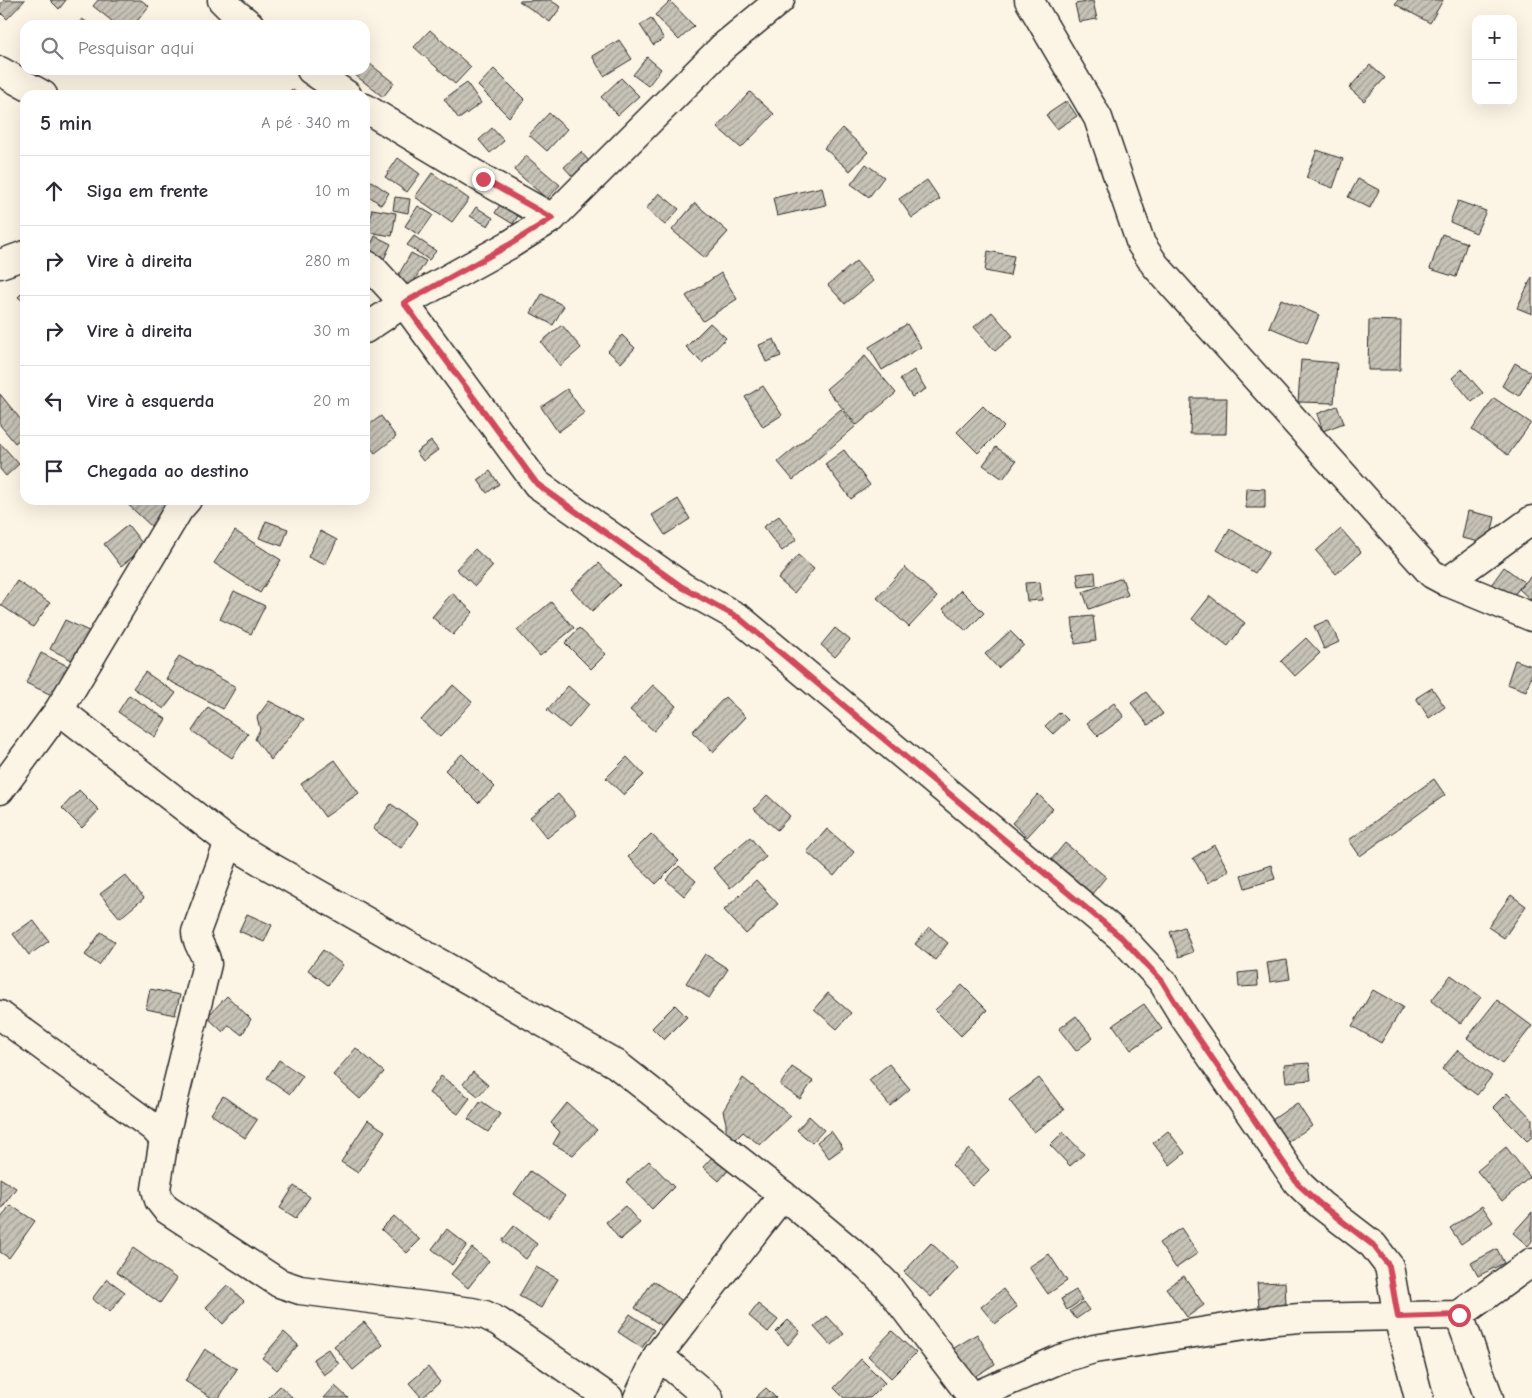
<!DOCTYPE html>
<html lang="pt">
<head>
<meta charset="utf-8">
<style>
  :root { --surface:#fff; --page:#f2f2f3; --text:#2b2b33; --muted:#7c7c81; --line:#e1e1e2 }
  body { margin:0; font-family:"Comic Neue",sans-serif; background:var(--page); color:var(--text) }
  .controls { position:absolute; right:15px; top:15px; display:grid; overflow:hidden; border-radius:10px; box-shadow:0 5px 20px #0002 }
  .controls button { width:45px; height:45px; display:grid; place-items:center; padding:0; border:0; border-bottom:1px solid var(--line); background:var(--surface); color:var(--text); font:25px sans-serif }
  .stop { position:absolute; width:15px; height:15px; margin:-11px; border:4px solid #d1495b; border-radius:50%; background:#fff }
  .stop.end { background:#d1495b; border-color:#fff; box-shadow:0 1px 5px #0008 }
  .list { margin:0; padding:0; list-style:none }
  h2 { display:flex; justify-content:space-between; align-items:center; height:65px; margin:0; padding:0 20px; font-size:21px }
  h2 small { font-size:16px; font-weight:400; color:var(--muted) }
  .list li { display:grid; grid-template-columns:32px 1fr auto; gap:15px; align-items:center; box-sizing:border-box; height:70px; padding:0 20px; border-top:1px solid var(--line) }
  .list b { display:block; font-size:19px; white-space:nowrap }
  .list em { font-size:16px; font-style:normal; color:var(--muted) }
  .icon { flex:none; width:28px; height:28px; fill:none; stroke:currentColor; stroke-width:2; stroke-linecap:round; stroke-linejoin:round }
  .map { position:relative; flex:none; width:1532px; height:1398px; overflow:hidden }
  .search { position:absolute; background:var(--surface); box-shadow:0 5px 20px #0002; left:20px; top:20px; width:350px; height:55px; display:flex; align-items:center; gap:12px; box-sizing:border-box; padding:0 18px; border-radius:15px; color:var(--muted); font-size:19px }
  .panel { position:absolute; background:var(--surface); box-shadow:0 5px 20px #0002; left:20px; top:90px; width:350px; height:415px; border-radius:15px }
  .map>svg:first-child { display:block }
</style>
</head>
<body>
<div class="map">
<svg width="1532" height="1398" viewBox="0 0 1532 1398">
  <defs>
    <pattern id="building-hatch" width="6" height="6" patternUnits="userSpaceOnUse" patternTransform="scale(1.25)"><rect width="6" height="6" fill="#c8c3b7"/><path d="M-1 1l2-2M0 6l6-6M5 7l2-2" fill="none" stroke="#a39f95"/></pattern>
  </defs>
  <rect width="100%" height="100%" fill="#fcf5e5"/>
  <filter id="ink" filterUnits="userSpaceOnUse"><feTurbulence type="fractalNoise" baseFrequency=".02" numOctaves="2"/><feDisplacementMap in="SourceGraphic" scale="10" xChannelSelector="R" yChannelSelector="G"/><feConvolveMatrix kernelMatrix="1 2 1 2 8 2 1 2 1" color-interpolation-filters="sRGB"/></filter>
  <g filter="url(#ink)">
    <g fill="url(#building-hatch)" stroke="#2b2b2b">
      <path d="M4 0H25L7 19 0 12V5Z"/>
      <path d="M50 0H66L59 9Z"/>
      <path d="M98 0H141L149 6 134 25H117L93 6Z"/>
      <path d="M550 0 561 7 550 22 519 1Z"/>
      <path d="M1398 0H1443L1430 23 1395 4Z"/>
      <path d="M670 1 694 26 679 40 655 15Z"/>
      <path d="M1093 1 1097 19 1079 22 1075 4Z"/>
      <path d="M651 18 664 39 653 45 640 25Z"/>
      <path d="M82 19 91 25H78Z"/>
      <path d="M430 30 471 67 455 84 414 47Z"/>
      <path d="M619 40 632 59 604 76 592 56Z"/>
      <path d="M647 57 661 69 648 86 633 75Z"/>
      <path d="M365 60 394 83 383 97 354 74 358 70H365Z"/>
      <path d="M1370 65 1385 78 1364 101 1349 88Z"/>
      <path d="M494 69 525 100 509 117 478 86Z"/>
      <path d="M621 78 639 96 618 115 601 97Z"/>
      <path d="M467 83 481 103 459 119 444 99Z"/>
      <path d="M292 89 299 95H286Z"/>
      <path d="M750 92 774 114 741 148 717 127Z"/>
      <path d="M1067 101 1077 116 1057 129 1046 115Z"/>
      <path d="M549 113 567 129 547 151 529 135Z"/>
      <path d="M492 128 504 141 490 153 479 140Z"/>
      <path d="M842 128 868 152 850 171 824 148Z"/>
      <path d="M1317 150 1343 159 1333 188 1306 178Z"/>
      <path d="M581 152 597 170 580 185 564 167Z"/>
      <path d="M526 156 560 185 547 199 514 170Z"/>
      <path d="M398 158 420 174 407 192 385 177Z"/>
      <path d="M866 164 884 177 869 197 851 184Z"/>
      <path d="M432 173 469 199 452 222 415 197Z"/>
      <path d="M368 179 389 193 381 205 365 193V184Z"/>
      <path d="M1358 179 1379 190 1370 208 1348 197Z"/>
      <path d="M927 180 940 199 912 218 899 199Z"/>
      <path d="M822 187 826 205 777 216 773 198Z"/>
      <path d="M659 193 679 209 665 225 646 209Z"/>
      <path d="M395 197 410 199 408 213 393 210Z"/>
      <path d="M1458 201 1486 211 1476 233 1450 222Z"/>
      <path d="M501 203 519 214 513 224 495 213Z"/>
      <path d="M695 203 728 232 705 258 672 230Z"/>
      <path d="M418 206 433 215 419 235 405 226Z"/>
      <path d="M476 207 493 218 488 226 470 216Z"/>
      <path d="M372 209 396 213 392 236 368 232Z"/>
      <path d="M1442 234 1467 243 1456 277 1430 269Z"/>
      <path d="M375 236 391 244 383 261 367 253Z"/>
      <path d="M414 236 436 251 429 260 407 245Z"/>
      <path d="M988 251 1014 256 1010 276 985 271Z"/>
      <path d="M411 253 426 261 409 289 395 281Z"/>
      <path d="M856 261 873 281 845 304 828 285Z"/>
      <path d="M721 273 737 299 703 321 686 296Z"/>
      <path d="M1532 277V314L1517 308Z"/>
      <path d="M25 290V303L18 297Z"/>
      <path d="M542 294 564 306 553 325 531 313Z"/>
      <path d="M1281 299 1319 315 1307 343 1269 327Z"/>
      <path d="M992 312 1013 336 995 351 974 327Z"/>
      <path d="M1369 320 1401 321 1400 370H1368Z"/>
      <path d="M710 323 726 338 702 363 686 347Z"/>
      <path d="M907 324 921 347 882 370 869 347Z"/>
      <path d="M562 325 581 348 560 366 541 342Z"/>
      <path d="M622 335 635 348 621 363 608 351Z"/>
      <path d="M774 339 781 356 766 362 759 345Z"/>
      <path d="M865 356 896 393 857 425 826 389Z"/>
      <path d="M1301 360 1337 363 1334 403 1298 402Z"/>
      <path d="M1515 363 1532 373 1519 396 1502 386Z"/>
      <path d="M1462 369 1483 393 1472 402 1452 378Z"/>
      <path d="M914 370 926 389 912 397 900 379Z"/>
      <path d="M763 386 782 415 763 427 745 397Z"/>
      <path d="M567 389 584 413 558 432 541 407Z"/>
      <path d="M0 394 25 425V435L15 443 0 425Z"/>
      <path d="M1191 398H1227L1226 434H1190Z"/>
      <path d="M1494 398 1531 423 1508 455 1472 430Z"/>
      <path d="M983 406 1004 427 978 453 957 432Z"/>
      <path d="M1337 406 1344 423 1323 431 1317 414Z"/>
      <path d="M841 409 856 426 793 480 778 462Z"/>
      <path d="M381 416 396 437 375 453 365 440V428Z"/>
      <path d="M431 441 438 450 423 461 416 452Z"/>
      <path d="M1 444 19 464 6 476 0 469V445Z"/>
      <path d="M996 447 1016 461 1003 479 983 465Z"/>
      <path d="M844 450 870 485 851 499 825 464Z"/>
      <path d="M490 471 499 484 487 493 478 480Z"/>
      <path d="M1247 488 1265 489V508H1246Z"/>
      <path d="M678 499 690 519 665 535 652 515Z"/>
      <path d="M123 500H176L151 526Z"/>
      <path d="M1468 511 1495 517 1489 544 1462 538Z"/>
      <path d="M779 516 797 539 782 551 763 527Z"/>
      <path d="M266 521 288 529 282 546 259 538Z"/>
      <path d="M128 525 145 547 121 566 104 544Z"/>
      <path d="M1230 529 1269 552 1255 573 1217 550Z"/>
      <path d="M1341 529 1361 552 1336 574 1316 551Z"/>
      <path d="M235 531 281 560 260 593 214 563Z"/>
      <path d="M320 531 337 540 325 565 308 557Z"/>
      <path d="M475 549 493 566 475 586 456 569Z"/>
      <path d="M798 555 814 569 794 593 778 579Z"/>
      <path d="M599 563 620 585 592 611 571 589Z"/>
      <path d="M905 567 937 597 909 627 877 598Z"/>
      <path d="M1504 567 1524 582 1511 599 1491 585Z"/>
      <path d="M1095 572 1096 585 1079 587 1077 574Z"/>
      <path d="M1531 576 1532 577V601L1519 589Z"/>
      <path d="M1122 578 1128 595 1089 609 1083 592Z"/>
      <path d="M17 581 50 603 33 627 1 605Z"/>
      <path d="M1040 582 1042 600 1027 601 1025 583Z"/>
      <path d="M961 590 984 613 966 631 943 609Z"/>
      <path d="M234 591 265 606 251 634 220 619Z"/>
      <path d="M452 593 473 612 453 635 432 617Z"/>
      <path d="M1210 596 1245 623 1228 646 1192 619Z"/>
      <path d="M551 602 574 628 540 656 517 630Z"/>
      <path d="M1093 616 1096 641 1075 644 1072 618Z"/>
      <path d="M65 620 93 633 78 663 50 649Z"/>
      <path d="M1328 620 1339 642 1324 649 1314 626Z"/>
      <path d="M579 628 606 654 591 669 565 643Z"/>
      <path d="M835 628 850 640 835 657 821 645Z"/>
      <path d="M1010 631 1024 645 998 668 985 654Z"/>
      <path d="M1306 638 1320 653 1295 676 1281 661Z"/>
      <path d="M41 653 72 668 58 698 26 683Z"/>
      <path d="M179 656 236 687 223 709 166 679Z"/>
      <path d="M1515 660 1532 666V674L1526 691 1507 684Z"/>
      <path d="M145 672 176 693 164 709 133 688Z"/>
      <path d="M453 685 472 702 440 737 421 720Z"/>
      <path d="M653 685 676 706 654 731 630 710Z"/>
      <path d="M568 686 589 704 569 728 547 710Z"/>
      <path d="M1432 688 1445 707 1429 718 1416 698Z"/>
      <path d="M1146 692 1163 714 1148 725 1131 703Z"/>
      <path d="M129 695 166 719 155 737 118 712Z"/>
      <path d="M725 697 746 717 713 752 692 732Z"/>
      <path d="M269 701 304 719 271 760 255 739 260 729 257 717Z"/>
      <path d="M1114 703 1124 717 1098 736 1087 723Z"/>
      <path d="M208 707 248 734 232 758 192 731Z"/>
      <path d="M1060 712 1068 720 1053 734 1045 726Z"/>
      <path d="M462 754 495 787 478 803 445 770Z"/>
      <path d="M627 757 644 775 624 795 606 778Z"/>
      <path d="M335 760 359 793 325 817 301 784Z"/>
      <path d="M1434 779 1445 795 1360 856 1349 840Z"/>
      <path d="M79 790 99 810 82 828 62 808Z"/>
      <path d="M558 794 576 815 547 838 530 817Z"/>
      <path d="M1038 794 1053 809 1027 837 1012 823Z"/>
      <path d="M767 795 790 816 777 830 754 809Z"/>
      <path d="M391 804 418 823 401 848 373 829Z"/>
      <path d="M827 829 854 852 834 876 807 852Z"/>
      <path d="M651 834 679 861 656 884 628 857Z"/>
      <path d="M750 837 766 857 730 888 713 868Z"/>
      <path d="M1065 843 1106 877 1091 895 1050 861Z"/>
      <path d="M1214 845 1229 871 1208 883 1193 858Z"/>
      <path d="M1271 865 1275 879 1245 888 1241 875Z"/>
      <path d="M679 866 696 881 684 896 666 880Z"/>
      <path d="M125 875 144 898 120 918 100 894Z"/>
      <path d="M756 880 778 904 746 934 724 910Z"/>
      <path d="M1511 895 1526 906 1504 938 1488 927Z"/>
      <path d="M247 914 272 925 264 942 239 931Z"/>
      <path d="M33 920 49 941 29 955 13 934Z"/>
      <path d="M929 927 948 943 935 960 915 944Z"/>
      <path d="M1184 927 1193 952 1179 957 1170 932Z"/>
      <path d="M101 932 115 942 99 965 85 955Z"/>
      <path d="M323 950 343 965 328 985 308 970Z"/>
      <path d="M705 954 728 969 709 998 686 983Z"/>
      <path d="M1287 960 1290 979 1270 982 1267 963Z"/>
      <path d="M1257 971 1258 986 1239 987 1238 973Z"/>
      <path d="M1451 975 1481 997 1461 1024 1431 1001Z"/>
      <path d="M962 985 987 1010 961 1036 935 1010Z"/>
      <path d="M150 989 180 995 175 1015 146 1009Z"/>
      <path d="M1373 990 1403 1007 1381 1043 1352 1026Z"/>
      <path d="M828 993 851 1013 837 1029 814 1009Z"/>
      <path d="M227 996 251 1019 242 1035 229 1025 223 1032 207 1017Z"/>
      <path d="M1497 1000 1532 1026 1502 1064 1467 1038Z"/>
      <path d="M1144 1004 1162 1029 1131 1050 1113 1025Z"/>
      <path d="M675 1005 687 1017 664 1040 652 1028Z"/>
      <path d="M1076 1016 1093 1038 1076 1051 1059 1029Z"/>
      <path d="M356 1048 384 1072 360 1099 333 1075Z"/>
      <path d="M1458 1050 1492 1076 1477 1095 1442 1069Z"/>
      <path d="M279 1060 303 1076 290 1094 267 1078Z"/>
      <path d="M1309 1063 1311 1080 1286 1082 1284 1065Z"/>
      <path d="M889 1064 910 1089 890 1106 869 1080Z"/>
      <path d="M792 1067 813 1081 800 1099 780 1085Z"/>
      <path d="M473 1072 488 1085 478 1096 463 1084Z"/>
      <path d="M441 1076 470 1098 458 1114 429 1093Z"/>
      <path d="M743 1078 791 1116 760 1145 743 1132 735 1140 726 1135V1123L723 1111Z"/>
      <path d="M1039 1078 1064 1110 1034 1132 1009 1100Z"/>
      <path d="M1507 1093 1532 1119V1137L1527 1141 1493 1107Z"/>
      <path d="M223 1096 257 1120 245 1138 211 1114Z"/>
      <path d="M481 1101 500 1114 488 1132 468 1119Z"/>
      <path d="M567 1103 597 1130 573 1155 553 1144 560 1132 551 1123Z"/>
      <path d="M1297 1103 1312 1126 1283 1145 1269 1122Z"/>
      <path d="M809 1116 824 1130 812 1143 797 1130Z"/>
      <path d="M368 1120 385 1131 358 1173 341 1162Z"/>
      <path d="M831 1131 843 1148 829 1158 817 1142Z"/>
      <path d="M1168 1131 1185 1153 1170 1165 1153 1143Z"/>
      <path d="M1063 1132 1084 1154 1070 1166 1050 1145Z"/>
      <path d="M1506 1147 1530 1177 1502 1201 1477 1171Z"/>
      <path d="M969 1149 989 1170 972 1186 952 1165Z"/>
      <path d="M716 1153 732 1166 719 1181 703 1167Z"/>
      <path d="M649 1161 674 1187 652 1209 626 1182Z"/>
      <path d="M530 1171 565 1196 548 1218 514 1194Z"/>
      <path d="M0 1178 16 1188 1 1209H0Z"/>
      <path d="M294 1186 310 1197 296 1218 280 1208Z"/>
      <path d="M10 1205 35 1221 9 1258 0 1252V1220Z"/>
      <path d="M625 1206 640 1223 620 1240 606 1222Z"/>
      <path d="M1482 1206 1493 1222 1461 1244 1450 1228Z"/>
      <path d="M1532 1212V1241L1528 1246 1513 1233Z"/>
      <path d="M394 1216 420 1240 407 1253 381 1229Z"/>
      <path d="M514 1226 537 1244 526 1259 502 1241Z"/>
      <path d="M1181 1228 1198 1253 1176 1268 1159 1243Z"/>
      <path d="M447 1229 467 1245 452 1265 432 1249Z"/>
      <path d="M931 1243 958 1268 931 1297 904 1272Z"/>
      <path d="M133 1248 177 1279 160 1303 116 1272Z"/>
      <path d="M472 1248 489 1261 468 1288 451 1274Z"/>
      <path d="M1497 1249 1504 1263 1478 1276 1471 1263Z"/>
      <path d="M1049 1254 1067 1281 1048 1294 1029 1267Z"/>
      <path d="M536 1267 558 1279 541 1308 519 1296Z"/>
      <path d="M1184 1276 1204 1305 1187 1317 1166 1288Z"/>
      <path d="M107 1279 125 1292 110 1312 92 1299Z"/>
      <path d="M653 1281 683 1301 665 1328 635 1308Z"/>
      <path d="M1285 1282 1286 1305 1259 1307 1257 1283Z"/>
      <path d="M227 1285 244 1301 223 1324 206 1307Z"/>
      <path d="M1003 1289 1017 1307 995 1324 981 1307Z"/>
      <path d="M1076 1290 1082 1300 1067 1310 1061 1299Z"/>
      <path d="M1083 1302 1089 1310 1076 1319 1070 1311Z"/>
      <path d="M758 1304 778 1320 768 1332 749 1316Z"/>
      <path d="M630 1314 654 1330 642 1348 618 1332Z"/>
      <path d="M827 1316 844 1334 831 1346 814 1327Z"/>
      <path d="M788 1320 800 1331 788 1345 776 1332Z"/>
      <path d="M364 1322 383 1345 353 1370 334 1346Z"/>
      <path d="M892 1331 916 1353 891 1378 868 1356Z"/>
      <path d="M284 1332 298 1345 277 1370 262 1358Z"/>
      <path d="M977 1334 995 1364 969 1380 951 1350Z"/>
      <path d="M205 1349 237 1369 219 1398H212L185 1381Z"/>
      <path d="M328 1349 339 1364 324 1375 313 1359Z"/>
      <path d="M861 1359 885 1383 870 1398H844L834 1388Z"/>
      <path d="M428 1367 440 1382 422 1398 409 1383Z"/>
      <path d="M280 1386 293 1398H268Z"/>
      <path d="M335 1386 348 1398H324Z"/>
      <path d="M766 1388 776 1398H755Z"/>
    </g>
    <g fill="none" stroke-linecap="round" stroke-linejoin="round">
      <g stroke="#2b2b2b" stroke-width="31">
        <g id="minor">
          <path d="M222 0 233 11 250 25"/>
          <path d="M1029 0 1098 118 1141 244 1155 265 1432 574 1447 582 1532 617"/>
          <path d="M311 70 347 95"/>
          <path d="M0 71 43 95"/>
          <path d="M365 108 483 179 552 218"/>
          <path d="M0 264 25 255"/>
          <path d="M365 264 372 268 404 303 537 484 683 587 739 618 1122 938 1162 981 1184 1017 1298 1183 1321 1205 1373 1245 1389 1266 1398 1317 1419 1398"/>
          <path d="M365 329 404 303 509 245 552 218 724 46 780 0"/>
          <path d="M1447 582 1532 520"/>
          <path d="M59 710 229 842 262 862 616 1064 783 1195 868 1266 887 1285 972 1397"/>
          <path d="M0 790 59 710 179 509 187 500"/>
          <path d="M0 1015 154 1128 164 1139 156 1189 159 1200 166 1209 279 1283 300 1290 472 1312 485 1315 499 1322 609 1398"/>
          <path d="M164 1139 207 964C206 952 196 944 196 932L229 842"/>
          <path d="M1459 1315 1489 1398"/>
          <path d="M658 1355 783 1195"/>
          <path d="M638 1398 658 1355 709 1398"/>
          <path d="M970 1398 1060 1359 1094 1349 1276 1320 1300 1318 1459 1315 1532 1262"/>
        </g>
      </g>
      <use href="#minor" stroke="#fcf5e5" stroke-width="28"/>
    </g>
  </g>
  <g fill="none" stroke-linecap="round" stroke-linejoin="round" filter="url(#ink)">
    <path stroke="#d1495b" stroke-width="6" d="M483 179 552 218 509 245 404 303 537 484 682 587 739 618 1122 938 1162 981 1184 1017 1298 1184 1321 1205 1373 1245 1389 1266 1398 1317 1459 1315"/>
  </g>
</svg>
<div class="controls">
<button>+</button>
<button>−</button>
</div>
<div class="stop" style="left:1459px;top:1315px"></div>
<div class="stop end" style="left:483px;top:179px"></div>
<div class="search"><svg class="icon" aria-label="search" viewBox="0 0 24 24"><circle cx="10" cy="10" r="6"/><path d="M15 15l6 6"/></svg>Pesquisar aqui</div>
<section class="panel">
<h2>5 min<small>A pé · 340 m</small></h2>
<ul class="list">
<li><svg class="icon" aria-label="ahead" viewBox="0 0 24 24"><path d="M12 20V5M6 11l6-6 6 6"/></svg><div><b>Siga em frente</b></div><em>10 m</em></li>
<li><svg class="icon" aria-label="right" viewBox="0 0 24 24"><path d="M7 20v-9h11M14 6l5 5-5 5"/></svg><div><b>Vire à direita</b></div><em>280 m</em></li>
<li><svg class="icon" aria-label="right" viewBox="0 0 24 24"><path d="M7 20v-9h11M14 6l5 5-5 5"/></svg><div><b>Vire à direita</b></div><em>30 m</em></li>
<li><svg class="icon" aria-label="left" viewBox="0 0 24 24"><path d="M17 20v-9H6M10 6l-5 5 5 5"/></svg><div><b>Vire à esquerda</b></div><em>20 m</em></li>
<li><svg class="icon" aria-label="arrive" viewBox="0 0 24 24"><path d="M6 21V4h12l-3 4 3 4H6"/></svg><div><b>Chegada ao destino</b></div></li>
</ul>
</section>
</div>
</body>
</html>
